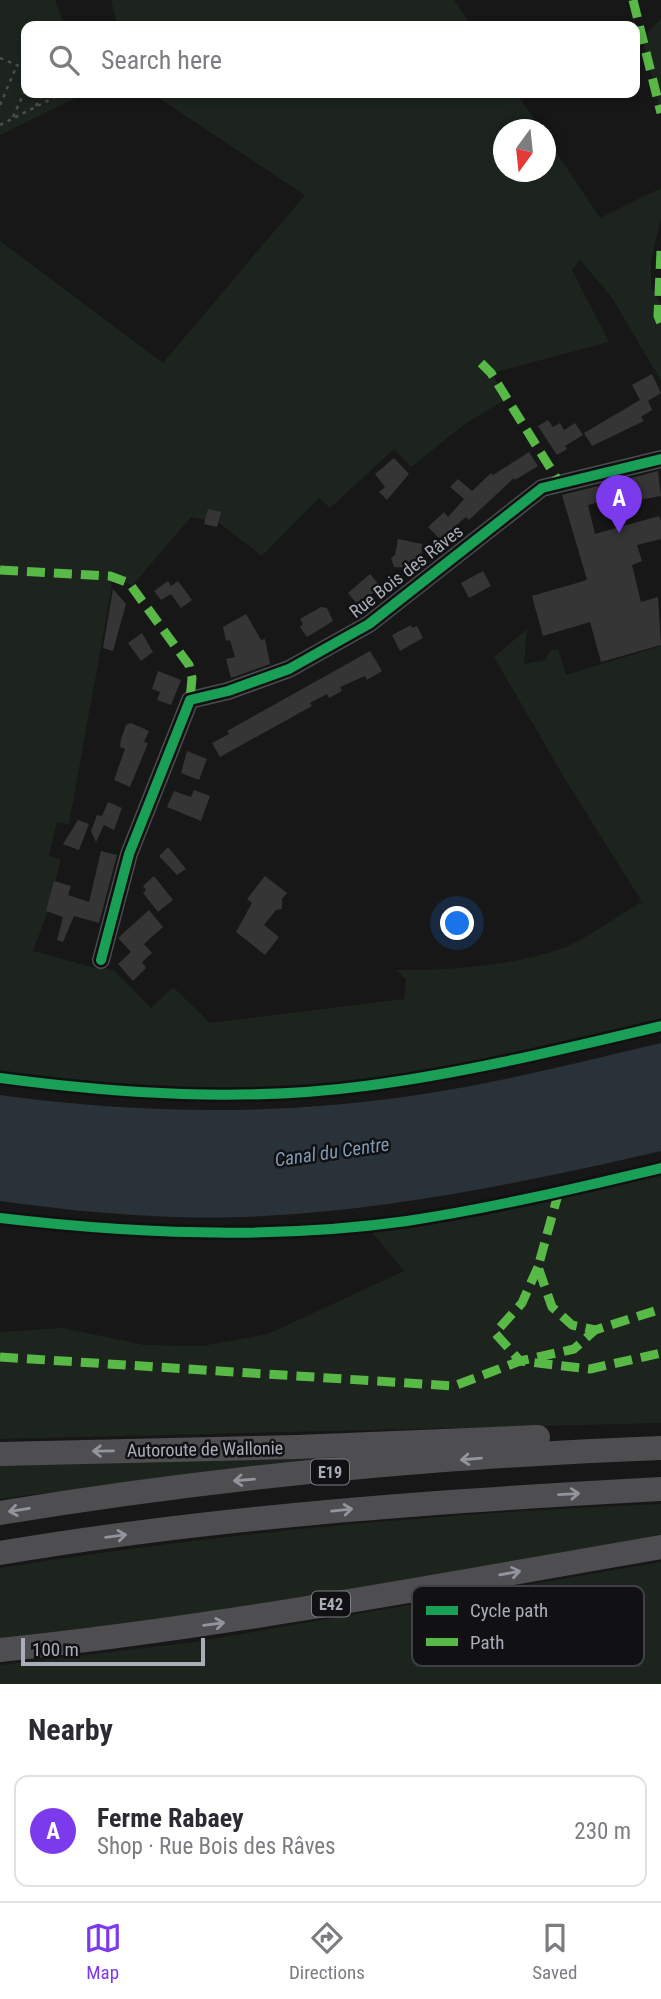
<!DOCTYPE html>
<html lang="en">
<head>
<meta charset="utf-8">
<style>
  :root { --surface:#fff; --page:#f2f2f3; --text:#2b2b33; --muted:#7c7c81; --line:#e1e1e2; --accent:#7c3aed }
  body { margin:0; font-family:"Roboto Condensed",sans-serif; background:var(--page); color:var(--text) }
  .compass { position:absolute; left:493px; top:119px; width:63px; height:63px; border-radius:50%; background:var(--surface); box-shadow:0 4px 10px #0003; rotate:195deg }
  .scale { position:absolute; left:21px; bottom:18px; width:184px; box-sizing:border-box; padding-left:7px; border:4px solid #a8adb8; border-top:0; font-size:19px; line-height:24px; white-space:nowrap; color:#a8adb8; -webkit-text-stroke:5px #111113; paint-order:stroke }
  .you { position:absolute; left:458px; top:924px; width:24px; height:24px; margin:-18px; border:5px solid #fff; border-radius:50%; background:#1a73e8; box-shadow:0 0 0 10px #1a73e833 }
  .badge { display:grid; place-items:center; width:46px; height:46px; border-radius:50%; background:var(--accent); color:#fff; font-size:23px; font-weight:700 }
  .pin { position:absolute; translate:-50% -58px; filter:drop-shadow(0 2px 4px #0008) }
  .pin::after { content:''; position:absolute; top:37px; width:24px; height:21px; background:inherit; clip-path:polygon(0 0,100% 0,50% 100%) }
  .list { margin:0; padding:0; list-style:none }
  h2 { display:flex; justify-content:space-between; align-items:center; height:91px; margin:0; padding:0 28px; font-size:30px }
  h2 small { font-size:23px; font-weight:400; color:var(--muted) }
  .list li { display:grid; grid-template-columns:46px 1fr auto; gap:21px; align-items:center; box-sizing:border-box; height:112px; margin:0 14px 14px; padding:0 14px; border:2px solid var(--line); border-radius:14px }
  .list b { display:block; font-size:26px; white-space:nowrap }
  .list p { margin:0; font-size:23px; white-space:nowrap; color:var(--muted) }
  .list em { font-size:23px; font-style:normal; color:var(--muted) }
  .icon { flex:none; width:38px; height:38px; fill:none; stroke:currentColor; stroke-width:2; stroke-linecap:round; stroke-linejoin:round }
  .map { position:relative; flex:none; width:661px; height:1684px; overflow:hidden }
  .search { position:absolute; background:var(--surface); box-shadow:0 4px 10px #0003; left:21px; right:21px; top:21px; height:77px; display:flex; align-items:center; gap:18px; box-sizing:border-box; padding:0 24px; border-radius:14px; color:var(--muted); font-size:26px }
  .sheet { height:217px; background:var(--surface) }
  nav { display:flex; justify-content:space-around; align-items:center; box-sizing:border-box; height:98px; border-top:2px solid var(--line); background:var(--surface); font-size:19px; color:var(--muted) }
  nav a { display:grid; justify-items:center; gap:4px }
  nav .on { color:var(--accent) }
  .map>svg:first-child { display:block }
</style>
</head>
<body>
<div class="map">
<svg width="661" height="1684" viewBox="0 0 661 1684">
  <rect width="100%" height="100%" fill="#171717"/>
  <g fill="#1d241e">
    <path d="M0 0H55L65 26H26V93H86L0 135Z"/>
    <path d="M111 0H454L472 26H118Z"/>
    <path d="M661 19V113L642 38Z"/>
    <path d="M151 93H516L541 129 504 130V172H546V137L600 218 661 188V219L651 261V288L661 305V381L611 296 580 260 572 270 609 342 492 373 506 399 465 424 411 467 394 449 330 508 319 498 262 556 218 522 191 517 132 586 110 576 112 586 69 824 57 822 49 856 61 859 48 911 33 951 92 967 114 970 151 1008 173 987 210 1023 404 999 406 980 397 970C449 970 514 966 563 948 590 937 617 916 642 902L565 779 494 657 527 629 524 664 545 660 550 651 558 649 566 675 661 646V1026C562 1049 461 1076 360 1086 239 1098 120 1093 0 1078V241L163 363 305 195Z"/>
    <path d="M661 1168V1423L0 1439V1332L63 1328 144 1345 202 1346 268 1334 404 1271 366 1225 465 1211Z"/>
    <path d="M350 1457 211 1471 0 1499V1462Z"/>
    <path d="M661 1504V1540L230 1612 0 1641V1568C219 1533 439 1513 661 1504Z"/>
    <path d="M661 1562V1684H0V1665L194 1642Z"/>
  </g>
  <path fill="#2a3239" d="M661 1043V1151C530 1181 399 1209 264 1216 177 1221 86 1213 0 1201V1095C139 1114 278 1116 417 1095 499 1083 580 1062 661 1043Z"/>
  <g fill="#353536">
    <path d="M652 374 661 393 648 401 652 410 641 417 644 421 592 446 584 433 640 400 632 385Z"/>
    <path d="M548 420 553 427 560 423 564 430 575 423 583 435 565 446 567 449 557 455 538 426Z"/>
    <path d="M529 452 538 466 515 480 514 478 469 520 466 517 440 539 428 527 444 512 448 517 464 499 450 487 458 479 472 491 491 473 493 475Z"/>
    <path d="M394 458 409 474 387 500 379 492 385 487 375 474Z"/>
    <path d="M658 471 661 496 644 499 635 494 631 478Z"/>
    <path d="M598 486 603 501 588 505 595 534 659 516 661 521V539L637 545 642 561 632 565 641 602 658 597 661 645 601 662 590 622 543 636 532 596 587 580 562 495Z"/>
    <path d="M208 509 221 512 217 527 204 524Z"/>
    <path d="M398 539 422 544 421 561 413 559 411 568 394 567 391 558 395 555Z"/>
    <path d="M483 571 491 586 469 598 461 583Z"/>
    <path d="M370 574 381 587 358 605 348 593Z"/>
    <path d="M168 581 171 586 178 581 192 600 181 608 171 594 161 600 154 591Z"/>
    <path d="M113 589 126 604 113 651 103 648Z"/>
    <path d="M321 607 327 608 333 621 307 637 300 627 303 624 300 619Z"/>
    <path d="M246 614 261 640 265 639 270 664 231 678 226 659 235 657 230 640 226 641 223 627Z"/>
    <path d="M411 625 412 628 417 626 423 638 400 651 392 635Z"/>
    <path d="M142 633 153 652 141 661 128 643Z"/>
    <path d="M370 651 382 671 367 680 365 676 340 687 342 691 329 698 327 694 310 703 312 706 220 757 212 743 229 734 227 731Z"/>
    <path d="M158 671 181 680 171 705 157 700 160 692 152 689Z"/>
    <path d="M131 723 149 731 144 742 148 743 130 787 114 780 125 749 120 747 121 739 126 725Z"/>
    <path d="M187 751 207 759 199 780 181 773Z"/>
    <path d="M194 790 210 796 201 821 167 807 174 791 191 797Z"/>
    <path d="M108 802 122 808 114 830 104 825 96 842 91 831 97 815 102 816Z"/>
    <path d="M78 820 89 824 79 850 63 844Z"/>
    <path d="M168 847 186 869 177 875 159 856Z"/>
    <path d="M101 851 117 855 99 923 74 916 63 942 57 940 63 917 46 911 54 881 71 886 68 895 89 902Z"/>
    <path d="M154 876 173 900 158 912 143 893 146 890 143 886Z"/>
    <path d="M265 876 287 893 282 899V909L276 910 264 925 279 937 265 955 236 932 252 903 247 899Z"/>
    <path d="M149 910 163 927 144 944 152 953 142 962 146 968 133 981 118 964 131 952 118 938Z"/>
  </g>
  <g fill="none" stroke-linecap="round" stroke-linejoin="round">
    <g stroke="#4d4e52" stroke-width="2.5" stroke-dasharray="3.5 5" stroke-linecap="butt">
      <path d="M0 58 26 69"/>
      <path d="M0 105 17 65"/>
      <path d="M36 106 42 93"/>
      <path d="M13 117 26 88"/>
      <path d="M0 125 63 93"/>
    </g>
    <path stroke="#4b4c50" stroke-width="18" d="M101 960 129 854 190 700 228 691 289 669 369 624 542 488 661 459"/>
    <g stroke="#4e4e51" stroke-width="24">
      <path d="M0 1454 297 1447 538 1437"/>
      <path d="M0 1513C218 1477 440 1456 661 1448"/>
      <path d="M0 1553C219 1516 440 1501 661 1489"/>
      <path d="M0 1650C222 1627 441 1585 661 1547"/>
    </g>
    <g stroke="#58b947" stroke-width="9" stroke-dasharray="18 9" stroke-linecap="butt">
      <path d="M633 0 661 113"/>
      <path d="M661 251 658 316 661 323"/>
      <path d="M481 363 491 373 559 482"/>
      <path d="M0 570 110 576 129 583 189 665 192 678 190 700"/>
      <path d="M559 1191 538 1267 552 1307 572 1325 595 1330 661 1309"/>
      <path d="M538 1267 522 1303 495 1333 520 1361 574 1349 595 1330"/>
      <path d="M0 1357 454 1386 520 1361 590 1369 661 1353"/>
    </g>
    <g stroke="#111113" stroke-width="15">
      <g id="cycleway">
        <path d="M101 960 129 854 190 700 228 691 289 669 369 624 542 488 661 459"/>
        <path d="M0 1078C120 1094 244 1102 365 1086 465 1073 563 1049 661 1026"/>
        <path d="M0 1218C134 1234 272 1240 407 1221 492 1208 577 1188 661 1168"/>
      </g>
    </g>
    <use href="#cycleway" stroke="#1a9f57" stroke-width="10"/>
  </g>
  <defs><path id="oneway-shaft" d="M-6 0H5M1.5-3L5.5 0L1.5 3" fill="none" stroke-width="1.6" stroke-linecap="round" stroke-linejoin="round" transform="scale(1.75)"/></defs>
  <g stroke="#92959e">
    <use href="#oneway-shaft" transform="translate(103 1451) rotate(179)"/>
    <use href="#oneway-shaft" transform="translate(471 1459) rotate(175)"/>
    <use href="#oneway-shaft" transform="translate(244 1480) rotate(175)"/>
    <use href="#oneway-shaft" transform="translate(569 1494) rotate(-3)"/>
    <use href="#oneway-shaft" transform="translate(19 1510) rotate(171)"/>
    <use href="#oneway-shaft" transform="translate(342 1510) rotate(-6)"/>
    <use href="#oneway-shaft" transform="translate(116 1536) rotate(-7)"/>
    <use href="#oneway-shaft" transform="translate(510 1573) rotate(-10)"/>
    <use href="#oneway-shaft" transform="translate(214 1624) rotate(-8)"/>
  </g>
  <g text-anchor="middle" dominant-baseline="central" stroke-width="5" stroke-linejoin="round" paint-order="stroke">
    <g fill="#111113" stroke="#7b7e86" stroke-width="2">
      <rect x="311" y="1459.5" width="38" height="25" rx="5"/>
      <rect x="312" y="1591.5" width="38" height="25" rx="5"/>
    </g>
    <g font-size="16" font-weight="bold" fill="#a8adb8">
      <text x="330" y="1472">E19</text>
      <text x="331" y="1604">E42</text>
    </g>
    <g font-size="18" fill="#a8adb8" stroke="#111113">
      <text transform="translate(406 571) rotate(-38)">Rue Bois des Râves</text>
      <text transform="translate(205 1449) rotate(-1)">Autoroute de Wallonie</text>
    </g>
    <g font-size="19" font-style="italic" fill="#7f9bb3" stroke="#111113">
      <text transform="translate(332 1152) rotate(-8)">Canal du Centre</text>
    </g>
  </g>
  <rect x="412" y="1586" width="232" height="80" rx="10" fill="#111113" stroke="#3e4045" stroke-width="2"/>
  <rect x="426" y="1606" width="32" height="9" fill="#1a9f57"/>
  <rect x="426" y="1638" width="32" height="8" fill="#58b947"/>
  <g font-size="19" fill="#a8adb8">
    <text x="470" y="1617">Cycle path</text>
    <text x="470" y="1649">Path</text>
  </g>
</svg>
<svg class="compass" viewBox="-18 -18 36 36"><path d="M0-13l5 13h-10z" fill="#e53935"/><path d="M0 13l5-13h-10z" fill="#7c7c81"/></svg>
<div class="scale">100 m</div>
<div class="you"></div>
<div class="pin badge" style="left:619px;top:533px">A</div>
<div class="search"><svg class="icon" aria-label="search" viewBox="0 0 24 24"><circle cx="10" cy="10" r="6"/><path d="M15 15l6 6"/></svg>Search here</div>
</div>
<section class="sheet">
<h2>Nearby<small></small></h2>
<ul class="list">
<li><span class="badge">A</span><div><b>Ferme Rabaey</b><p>Shop · Rue Bois des Râves</p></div><em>230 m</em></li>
</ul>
</section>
<nav>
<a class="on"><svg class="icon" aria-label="map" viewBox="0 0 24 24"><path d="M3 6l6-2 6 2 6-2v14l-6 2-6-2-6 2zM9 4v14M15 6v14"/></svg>Map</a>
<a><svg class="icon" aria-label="directions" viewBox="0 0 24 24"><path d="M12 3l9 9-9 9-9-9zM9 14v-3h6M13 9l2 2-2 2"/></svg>Directions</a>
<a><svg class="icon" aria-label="saved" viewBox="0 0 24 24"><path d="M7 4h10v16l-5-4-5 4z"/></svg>Saved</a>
</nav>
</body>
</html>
